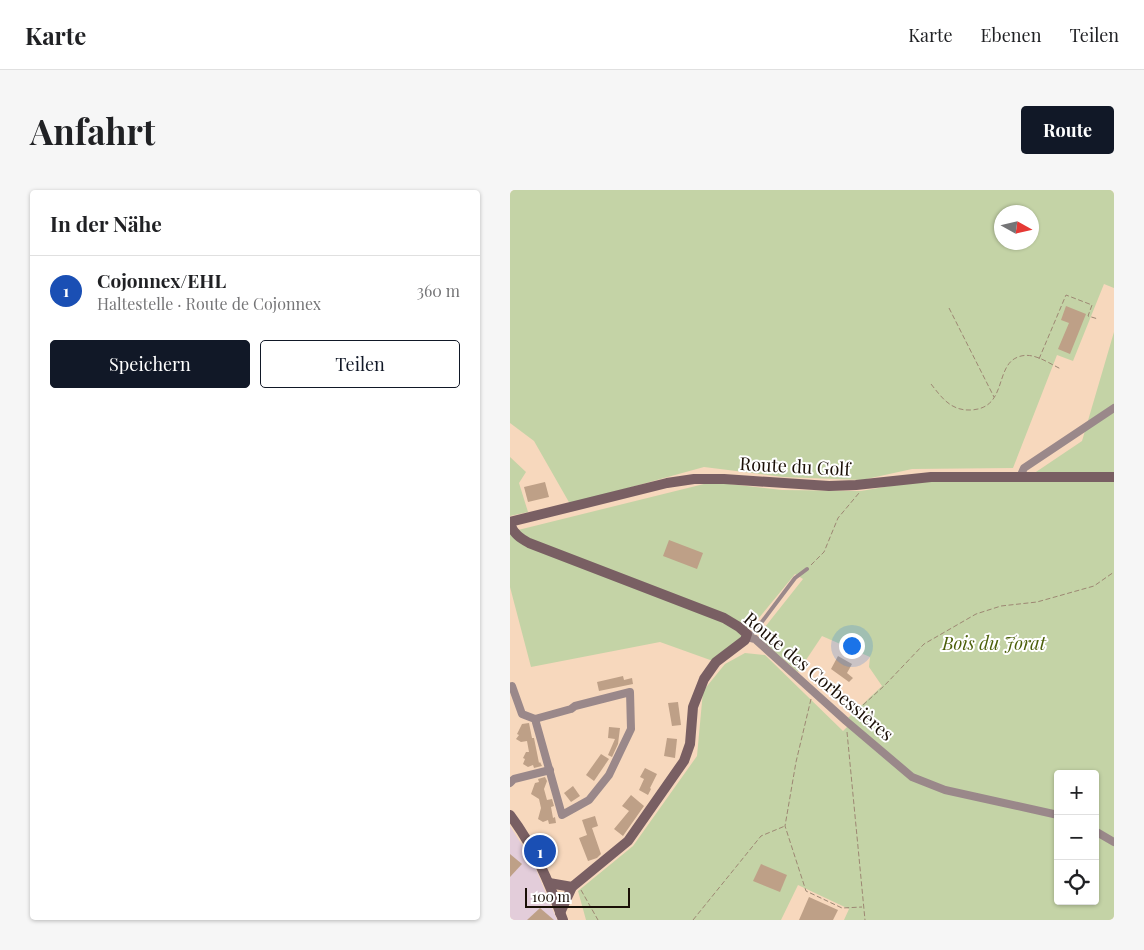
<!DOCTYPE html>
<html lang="de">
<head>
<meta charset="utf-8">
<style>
  :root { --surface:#fff; --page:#f6f6f6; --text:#202124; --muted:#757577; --line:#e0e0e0; --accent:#111827 }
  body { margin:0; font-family:"Playfair Display",serif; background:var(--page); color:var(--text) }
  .controls { position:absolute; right:15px; bottom:15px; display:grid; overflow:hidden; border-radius:5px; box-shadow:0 1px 4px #0004 }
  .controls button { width:45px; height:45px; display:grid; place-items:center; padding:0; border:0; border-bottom:1px solid var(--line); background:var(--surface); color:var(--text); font:25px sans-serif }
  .compass { position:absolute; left:484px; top:15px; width:45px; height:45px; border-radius:50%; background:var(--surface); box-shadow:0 1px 4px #0004; rotate:98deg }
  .scale { position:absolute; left:15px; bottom:12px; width:105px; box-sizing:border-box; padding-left:5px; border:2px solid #1a0f06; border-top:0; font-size:14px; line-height:18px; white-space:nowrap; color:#1a0f06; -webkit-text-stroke:4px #fff; paint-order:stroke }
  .you { position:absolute; left:341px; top:455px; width:18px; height:18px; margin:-12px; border:4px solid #fff; border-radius:50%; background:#1a73e8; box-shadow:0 0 0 8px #1a73e833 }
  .badge { display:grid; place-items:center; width:32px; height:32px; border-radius:50%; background:var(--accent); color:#fff; font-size:16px; font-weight:700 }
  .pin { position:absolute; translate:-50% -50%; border:2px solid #fff; box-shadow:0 1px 5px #0006 }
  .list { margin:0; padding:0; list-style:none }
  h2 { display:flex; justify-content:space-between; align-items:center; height:65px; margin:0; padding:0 20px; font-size:21px }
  h2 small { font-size:16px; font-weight:400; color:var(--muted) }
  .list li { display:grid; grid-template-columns:32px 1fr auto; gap:15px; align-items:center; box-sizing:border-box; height:70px; padding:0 20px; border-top:1px solid var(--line) }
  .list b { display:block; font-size:19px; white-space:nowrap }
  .list p { margin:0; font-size:16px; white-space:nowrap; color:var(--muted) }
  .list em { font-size:16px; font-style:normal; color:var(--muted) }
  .actions { display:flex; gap:10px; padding:15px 20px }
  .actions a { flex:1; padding:11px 0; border:1px solid var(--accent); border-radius:5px; text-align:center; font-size:18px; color:var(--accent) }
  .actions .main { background:var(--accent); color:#fff }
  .icon { flex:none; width:28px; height:28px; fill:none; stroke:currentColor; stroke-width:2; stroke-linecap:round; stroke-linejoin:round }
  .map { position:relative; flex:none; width:604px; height:730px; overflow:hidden; border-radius:5px }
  header { display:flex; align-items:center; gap:30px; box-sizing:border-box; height:70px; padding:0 25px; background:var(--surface); border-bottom:1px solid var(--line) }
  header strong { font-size:24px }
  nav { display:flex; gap:28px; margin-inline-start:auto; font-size:18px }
  .intro { display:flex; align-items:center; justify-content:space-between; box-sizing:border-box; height:120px; padding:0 30px }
  h1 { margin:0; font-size:35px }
  .button { padding:12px 22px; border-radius:5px; background:var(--accent); color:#fff; font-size:18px; font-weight:700 }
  main { display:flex; gap:30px; padding:0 30px }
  aside { flex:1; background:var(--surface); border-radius:5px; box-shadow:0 1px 4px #0004 }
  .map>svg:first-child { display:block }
</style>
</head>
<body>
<header>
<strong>Karte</strong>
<nav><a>Karte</a><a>Ebenen</a><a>Teilen</a></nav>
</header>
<div class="intro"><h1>Anfahrt</h1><a class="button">Route</a></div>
<main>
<aside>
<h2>In der Nähe<small></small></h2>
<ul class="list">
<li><span class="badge" style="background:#1a4fb4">1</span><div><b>Cojonnex/EHL</b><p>Haltestelle · Route de Cojonnex</p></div><em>360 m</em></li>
</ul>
<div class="actions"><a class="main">Speichern</a><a>Teilen</a></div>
</aside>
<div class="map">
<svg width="604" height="730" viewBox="0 0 604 730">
  <rect width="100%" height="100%" fill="#f7d8bd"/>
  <path fill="#e3cdda" d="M0 636 23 672 47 730H0Z"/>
  <g fill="#c4d3a6" fill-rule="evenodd">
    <path d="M0 0H604V98L594 94 563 171 547 165 503 278 402 279 352 290 273 287 194 277 60 314 24 251 0 233ZM492 22H522V52H492Z"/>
    <path d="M604 142V730H334L339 719 288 695 271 730H76L68 701 123 656 187 566 193 501 215 474 235 463 255 465 333 541 342 532 338 528 372 496 359 477 360 467 312 446 288 482 251 450V442L293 389 285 384 235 445 203 471 150 452 21 477 0 397V342L202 292 272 300 351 301 403 292 514 290 572 251ZM548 584H585V711H548Z"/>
    <path d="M0 267 16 282 9 293 18 322 0 326Z"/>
  </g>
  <g fill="#bea087">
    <path d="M556 116 576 124 560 164 548 159 559 133 551 130Z"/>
    <path d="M35 292 39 307 18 312 14 297Z"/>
    <path d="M159 350 193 363 187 379 153 366Z"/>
    <path d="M328 466 342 474 337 483 343 488 339 492 321 479Z"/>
    <path d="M113 486 114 490 122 488 123 494 89 501 87 492Z"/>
    <path d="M168 512 171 535 162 536 158 513Z"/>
    <path d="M19 533 22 548H24L29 573 30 572 32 576 24 578 23 575 18 577 13 574 15 569 13 568 16 562H19L17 551 11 552 6 549 9 545 7 544 12 534Z"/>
    <path d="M99 537 110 538 108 554 102 567 98 565 105 549 98 548Z"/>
    <path d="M157 548 167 549 165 568 154 566Z"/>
    <path d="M91 564 99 569 84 591 76 585Z"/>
    <path d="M135 578 147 584 140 598 141 599 138 605 129 600 134 589 130 587Z"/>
    <path d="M35 587 37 591 34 599 37 610 42 609 44 616 41 617 43 628 45 627 46 633 39 634 38 630 33 632 28 629 31 618 29 609 21 604 25 593 29 592 28 589Z"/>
    <path d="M63 596 70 606 61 612 54 603Z"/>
    <path d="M121 605 134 616 113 646 104 639 119 621 112 616Z"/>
    <path d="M85 626 88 636 82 638 91 664 87 668 78 671 69 648 77 645 72 630Z"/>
    <path d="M0 664 12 674 0 687Z"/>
    <path d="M251 674 277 685 270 702 243 691Z"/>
    <path d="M299 707 328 720 323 730H289Z"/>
    <path d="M30 718 44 730H17Z"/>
  </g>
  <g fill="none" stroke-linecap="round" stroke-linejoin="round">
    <g stroke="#9d8773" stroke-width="1" stroke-dasharray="5 2.5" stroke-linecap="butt">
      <path d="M439 118 484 207"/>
      <path d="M529 169 556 105 582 115 578 126 588 129"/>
      <path d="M421 194C432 208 441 221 461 220 498 218 484 176 508 167 523 161 538 173 551 179"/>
      <path d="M301 375 314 362 328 328 349 303"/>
      <path d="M301 509 286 572 275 636 296 701 332 718 352 717"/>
      <path d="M342 525 374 496 414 454 466 424 491 416 527 412 584 396 604 382"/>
      <path d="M337 542 355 730"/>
      <path d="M71 700 88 730"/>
      <path d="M183 730 251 646 275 636"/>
    </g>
    <path stroke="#9a888a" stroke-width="4" d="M239 446 245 441 285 388 297 379"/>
    <g stroke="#9a888a" stroke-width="8">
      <path d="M510 287 514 278 604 218"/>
      <path d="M237 447 245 449 336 531 402 587 435 600 548 625"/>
      <path d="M2 496 12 524 25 529 52 625 79 610 99 585 121 539 120 502 65 516 61 519 25 529"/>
      <path d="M0 593 4 589 40 580"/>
      <path d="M585 641 604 652"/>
    </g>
    <g stroke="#795f63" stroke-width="10">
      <path d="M0 332 157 293 184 289H214L319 296 346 295 421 287H604"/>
      <path d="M0 334C4 344 10 348 19 353L214 428 229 437 237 444 235 450 206 472 194 489 183 517 180 554 174 571 118 651 62 697 50 723"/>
      <path d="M0 625C24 657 39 692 53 730"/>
      <path d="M39 693 62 697"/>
    </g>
  </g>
  <g text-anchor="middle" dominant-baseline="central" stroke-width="4" stroke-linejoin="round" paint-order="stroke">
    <g font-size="18" fill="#1a0f06" stroke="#fff">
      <text transform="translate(285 276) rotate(3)">Route du Golf</text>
      <text transform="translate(309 486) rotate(40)">Route des Corbessières</text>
    </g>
    <g font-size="18" font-style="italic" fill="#4c5f0a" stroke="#fff">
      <text x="484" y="453">Bois du Jorat</text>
    </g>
  </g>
</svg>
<div class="controls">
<button>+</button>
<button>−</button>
<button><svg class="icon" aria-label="locate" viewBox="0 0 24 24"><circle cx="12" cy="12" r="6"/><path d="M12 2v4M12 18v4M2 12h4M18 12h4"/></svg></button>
</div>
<svg class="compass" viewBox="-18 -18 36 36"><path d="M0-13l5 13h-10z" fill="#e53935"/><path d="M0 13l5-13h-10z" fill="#757577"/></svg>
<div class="scale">100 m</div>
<div class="you"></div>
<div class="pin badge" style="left:30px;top:661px;background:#1a4fb4">1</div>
</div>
</main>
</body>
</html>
